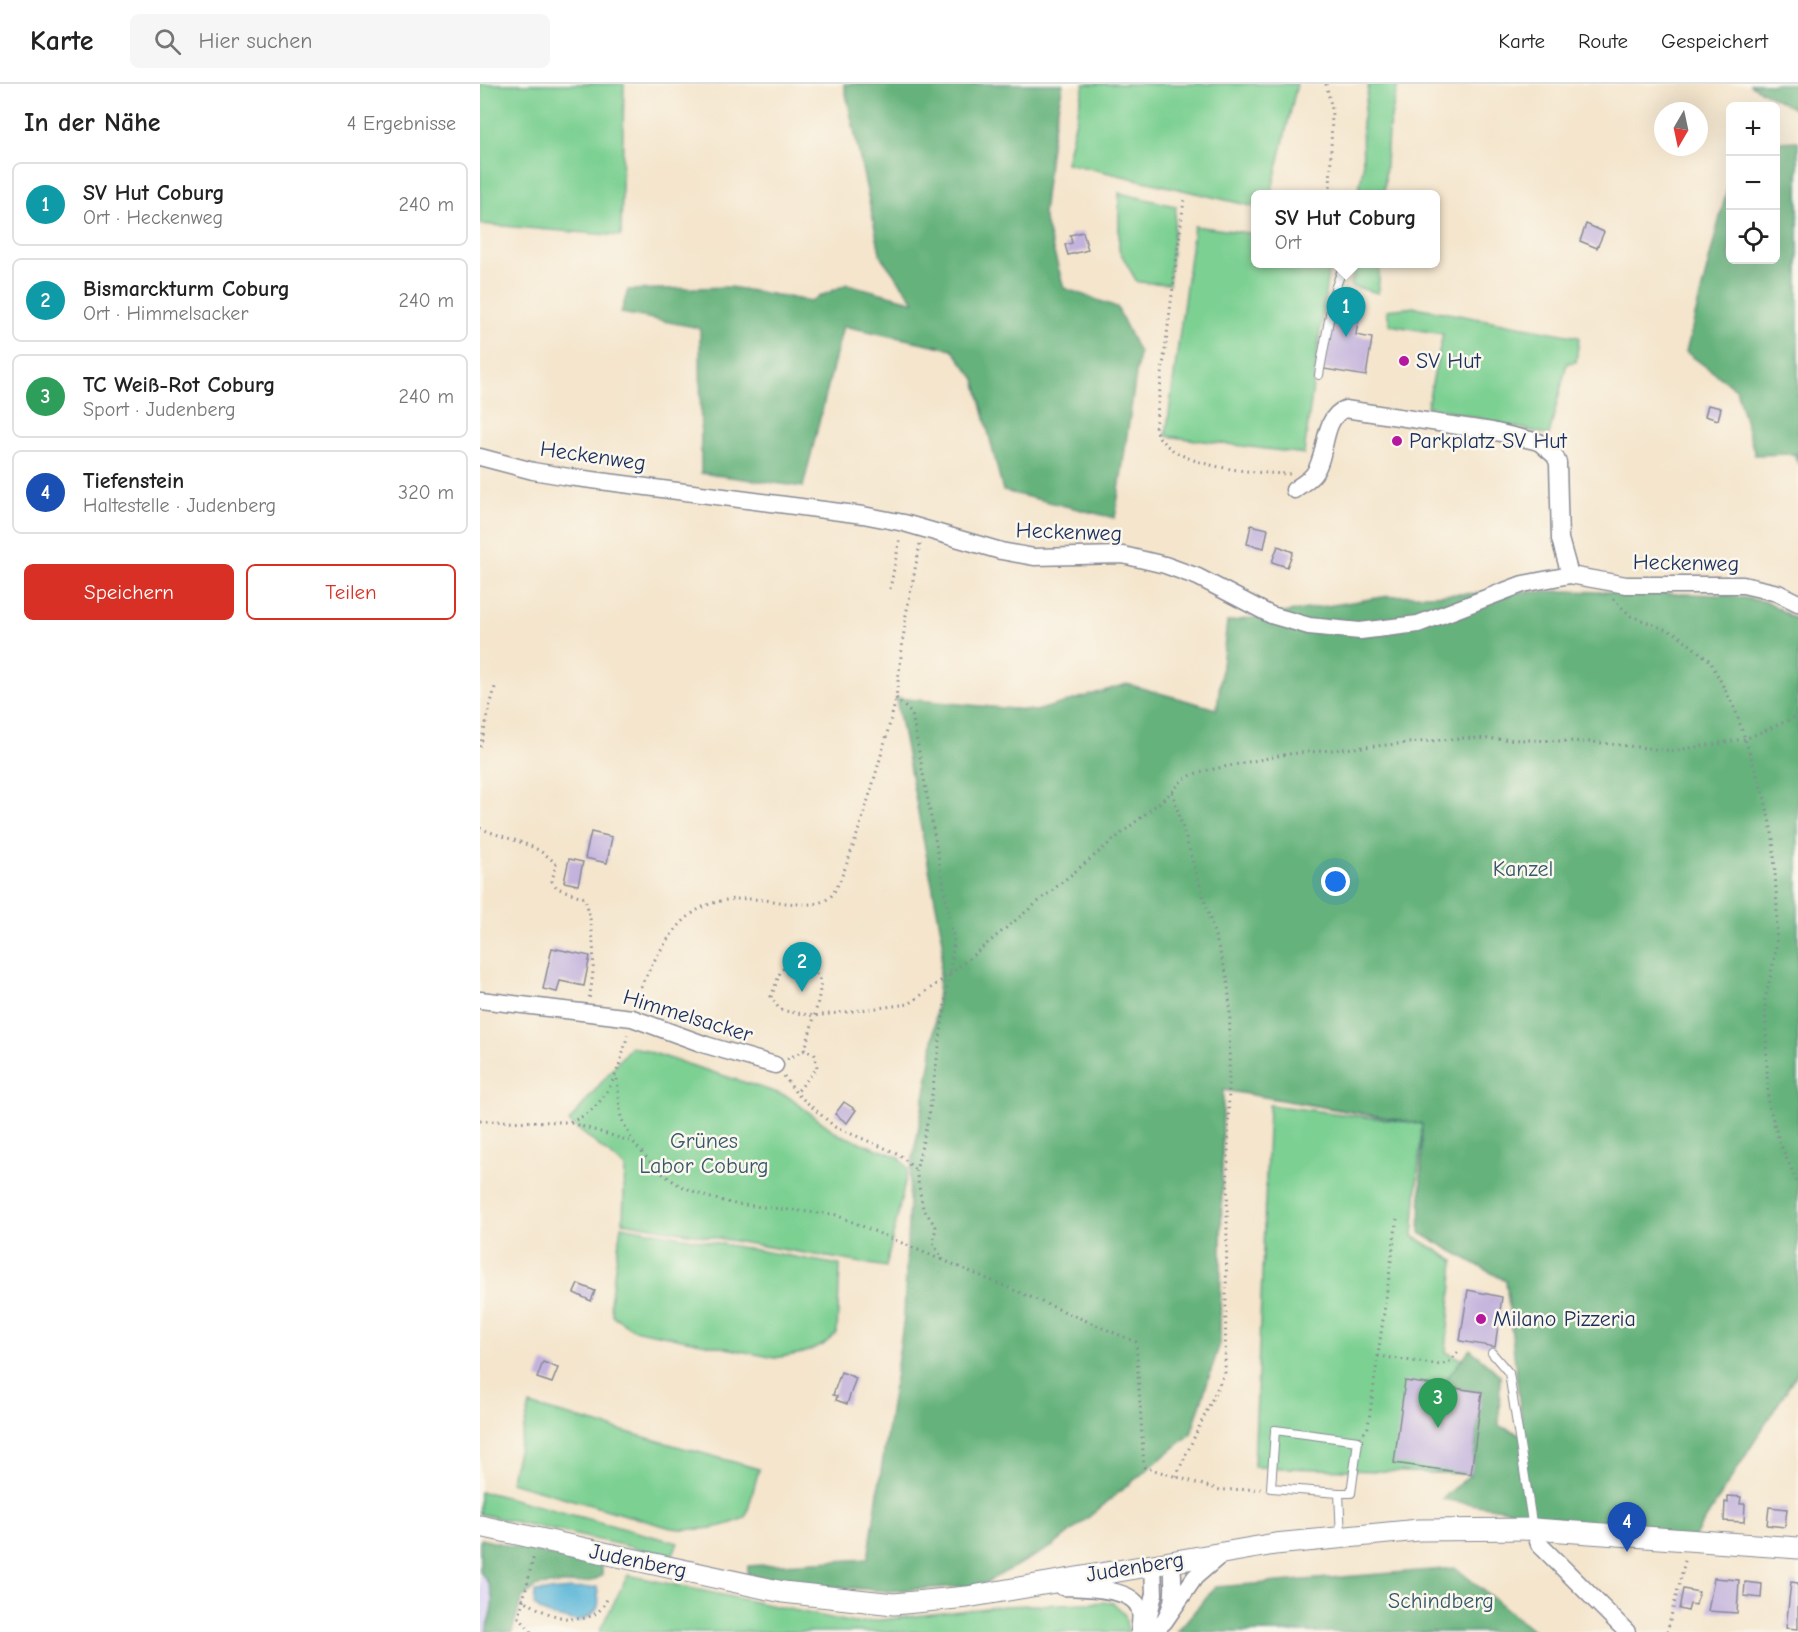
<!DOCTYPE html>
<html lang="de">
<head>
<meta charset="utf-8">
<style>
  :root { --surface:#fff; --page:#f6f6f6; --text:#222; --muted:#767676; --line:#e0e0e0; --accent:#d93025 }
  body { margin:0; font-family:"Comic Neue",sans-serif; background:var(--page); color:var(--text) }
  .controls { position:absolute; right:18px; top:18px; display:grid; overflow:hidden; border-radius:9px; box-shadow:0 6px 24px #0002 }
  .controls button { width:54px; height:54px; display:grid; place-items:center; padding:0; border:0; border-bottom:2px solid var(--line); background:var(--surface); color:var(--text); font:30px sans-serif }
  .compass { position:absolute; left:1174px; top:18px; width:54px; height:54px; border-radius:50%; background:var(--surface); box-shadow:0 6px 24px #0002; rotate:189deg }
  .you { position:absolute; left:856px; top:798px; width:21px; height:21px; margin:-15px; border:4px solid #fff; border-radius:50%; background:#1a73e8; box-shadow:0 0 0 9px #1a73e833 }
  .badge { display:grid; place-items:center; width:39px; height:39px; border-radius:50%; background:var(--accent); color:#fff; font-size:20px; font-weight:700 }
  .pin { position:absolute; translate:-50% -50px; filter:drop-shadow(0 2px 3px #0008) }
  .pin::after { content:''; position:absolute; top:32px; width:21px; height:18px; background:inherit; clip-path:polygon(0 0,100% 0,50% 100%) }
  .popup { position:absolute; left:771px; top:106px; width:189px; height:78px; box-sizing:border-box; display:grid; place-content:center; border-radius:9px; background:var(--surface); filter:drop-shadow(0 2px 4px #0005); font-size:20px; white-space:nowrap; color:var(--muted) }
  .popup b { font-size:22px; color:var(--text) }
  .popup::after { content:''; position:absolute; left:50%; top:100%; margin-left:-12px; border:12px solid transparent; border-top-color:var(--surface) }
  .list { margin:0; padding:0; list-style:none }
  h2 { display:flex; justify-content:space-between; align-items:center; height:78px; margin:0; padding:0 24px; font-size:26px }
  h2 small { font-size:20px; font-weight:400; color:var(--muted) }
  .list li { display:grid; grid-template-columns:39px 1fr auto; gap:18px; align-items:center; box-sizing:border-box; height:84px; margin:0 12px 12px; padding:0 12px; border:2px solid var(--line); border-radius:9px }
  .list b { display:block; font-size:22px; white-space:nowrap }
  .list p { margin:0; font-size:20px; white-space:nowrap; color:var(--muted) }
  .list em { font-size:20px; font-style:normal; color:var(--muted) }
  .actions { display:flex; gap:12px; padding:18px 24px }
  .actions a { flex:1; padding:14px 0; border:2px solid var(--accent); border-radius:9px; text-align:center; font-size:21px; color:var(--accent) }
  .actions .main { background:var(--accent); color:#fff }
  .icon { flex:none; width:33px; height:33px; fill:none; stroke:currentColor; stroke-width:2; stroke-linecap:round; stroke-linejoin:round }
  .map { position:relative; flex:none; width:1318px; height:1548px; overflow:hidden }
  header { display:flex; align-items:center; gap:36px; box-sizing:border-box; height:84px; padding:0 30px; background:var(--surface); border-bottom:2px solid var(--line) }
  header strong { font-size:28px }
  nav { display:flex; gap:33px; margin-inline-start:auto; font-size:21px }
  .search { width:420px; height:54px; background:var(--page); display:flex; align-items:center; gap:15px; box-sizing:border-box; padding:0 21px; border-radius:9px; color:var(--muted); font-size:22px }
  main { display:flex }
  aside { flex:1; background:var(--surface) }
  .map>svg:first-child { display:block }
</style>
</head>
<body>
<header>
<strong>Karte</strong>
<div class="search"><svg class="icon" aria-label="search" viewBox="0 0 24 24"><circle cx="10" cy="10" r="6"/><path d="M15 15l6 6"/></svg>Hier suchen</div>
<nav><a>Karte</a><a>Route</a><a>Gespeichert</a></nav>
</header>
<main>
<aside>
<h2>In der Nähe<small>4 Ergebnisse</small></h2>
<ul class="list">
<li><span class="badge" style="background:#0f9aa8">1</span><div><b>SV Hut Coburg</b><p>Ort · Heckenweg</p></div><em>240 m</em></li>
<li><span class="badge" style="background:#0f9aa8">2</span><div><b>Bismarckturm Coburg</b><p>Ort · Himmelsacker</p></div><em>240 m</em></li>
<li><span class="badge" style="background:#2e9e5b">3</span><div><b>TC Weiß-Rot Coburg</b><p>Sport · Judenberg</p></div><em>240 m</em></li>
<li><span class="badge" style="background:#1a4fb4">4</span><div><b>Tiefenstein</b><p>Haltestelle · Judenberg</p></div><em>320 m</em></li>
</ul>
<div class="actions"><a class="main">Speichern</a><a>Teilen</a></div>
</aside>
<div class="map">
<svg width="1318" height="1548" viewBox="0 0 1318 1548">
  <rect width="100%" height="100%" fill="#fbf7ec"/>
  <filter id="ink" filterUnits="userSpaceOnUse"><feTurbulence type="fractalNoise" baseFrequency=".0167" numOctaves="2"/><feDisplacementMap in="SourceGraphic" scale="12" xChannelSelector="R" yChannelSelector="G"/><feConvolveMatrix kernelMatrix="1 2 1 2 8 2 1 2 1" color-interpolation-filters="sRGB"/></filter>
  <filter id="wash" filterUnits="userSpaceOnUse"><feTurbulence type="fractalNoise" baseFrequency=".008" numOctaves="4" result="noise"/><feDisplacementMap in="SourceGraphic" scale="24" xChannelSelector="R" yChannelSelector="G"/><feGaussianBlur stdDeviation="1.35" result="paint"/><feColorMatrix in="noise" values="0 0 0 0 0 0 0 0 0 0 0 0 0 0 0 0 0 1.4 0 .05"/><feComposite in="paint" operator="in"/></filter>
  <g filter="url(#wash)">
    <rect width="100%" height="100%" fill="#f4e5cc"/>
    <path fill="#ddd5f6" d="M0 1463 29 1469 12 1548H0Z"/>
    <g fill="#7cd092" stroke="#4c8078" stroke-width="1.5">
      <path d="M0 0H144L141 152 0 140Z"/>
      <path d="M604 0H817L791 110H776V123L586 79Z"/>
      <path d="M889 0H918L908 48 904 110H878L883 84 882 39Z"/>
      <path d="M639 109 696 122 689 200 657 198 639 166Z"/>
      <path d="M714 142 776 150V180H849L824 370 686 352Z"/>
      <path d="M875 180H900L898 209 871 202Z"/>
      <path d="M935 223 1099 253 1096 278 1087 279 1069 351 947 322 963 250 910 241 907 226Z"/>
      <path d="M151 962 307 1012 358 1050 419 1073 428 1085 406 1183 143 1138 145 1083 89 1038Z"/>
      <path d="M789 1021 942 1040 933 1152 974 1177 966 1268 1002 1284 1008 1380 991 1390 774 1383Z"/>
      <path d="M141 1142 360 1181 357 1249 343 1261 323 1269 295 1274 153 1245 133 1232 130 1219Z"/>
      <path d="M50 1321 279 1385 266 1433C243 1445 216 1447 191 1444L30 1398Z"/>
      <path d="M0 1408 10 1409 198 1459 192 1472 0 1430Z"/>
      <path d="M148 1491 374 1539 524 1522 632 1518 645 1531 648 1548H119Z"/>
    </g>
    <g fill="#65b27c" stroke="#40706d" stroke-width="1.5">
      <path d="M364 0H583L572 53 563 130 584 204 637 223 659 269 635 434 523 407 495 295 472 265 363 242 323 403 221 389 220 244 141 229 148 206 250 203 330 217 367 200 435 218 401 173Z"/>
      <path d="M1269 0H1318V29L1316 26Z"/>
      <path d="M1318 57V368L1316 370H1318V380L1314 370 1275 371 1256 305 1206 268 1250 93V176H1296V58Z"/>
      <path d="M1085 507 1247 511 1288 518 1318 537V1288L1212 1457 962 1415 991 1390 1002 1308 961 1302 990 1265 1020 1291 1019 1342 1043 1351 1026 1197 940 1149 942 1040 743 1006 740 1259 711 1350 573 1462 501 1501 408 1507 318 1500 267 1490 268 1482 388 1475 424 1234 430 1091 451 976 463 857 416 614 556 627 647 600 737 625 747 538 909 512Z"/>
      <path d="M0 1455 122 1482V1492L109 1498 57 1502 42 1514 32 1548H6C13 1523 18 1508 0 1488Z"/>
      <path d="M976 1484 1054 1548H697L735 1503Z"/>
    </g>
    <path fill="#5ab6d8" stroke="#3a729b" stroke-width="1.5" d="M117 1503C121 1523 120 1528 100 1537 84 1535 66 1534 54 1521L55 1508Z"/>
    <g id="blocks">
      <g fill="#c3b2dd">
        <path d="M1106 140 1124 148 1117 164 1100 157Z"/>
        <path d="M603 148 608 166 588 171 585 161 592 159 590 151Z"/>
        <path d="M857 214 881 218 876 251 892 254 886 292 844 285Z"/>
        <path d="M1228 321 1241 324 1238 336 1225 332Z"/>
        <path d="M771 441 788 445 784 464 767 460Z"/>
        <path d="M798 462 813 468 807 483 792 478Z"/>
        <path d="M111 748 132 753 127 779 105 774Z"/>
        <path d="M89 775 103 778 98 801 84 798Z"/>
        <path d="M72 864 110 872 104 902 80 897 77 908 63 905Z"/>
        <path d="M364 1018 376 1026 367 1039 355 1030Z"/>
        <path d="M98 1200 115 1207 111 1217 94 1209Z"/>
        <path d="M988 1206 1022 1213 1015 1263 980 1257Z"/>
        <path d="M63 1278 78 1284 72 1299 57 1294Z"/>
        <path d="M361 1288 376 1294 367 1320 356 1316 357 1312 353 1311Z"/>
        <path d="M925 1297 1002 1308 991 1390 914 1379Z"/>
        <path d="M1248 1412 1261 1413 1260 1420H1265L1264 1438 1244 1437 1245 1418 1248 1419Z"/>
        <path d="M1289 1423 1307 1425 1305 1443 1287 1441Z"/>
        <path d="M1234 1494 1259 1496 1257 1529 1228 1527Z"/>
        <path d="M1265 1498 1282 1500 1281 1514 1264 1512Z"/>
        <path d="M1311 1498 1318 1499V1545L1306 1544Z"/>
        <path d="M1203 1505 1219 1508 1216 1521 1210 1520 1208 1527 1199 1525Z"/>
      </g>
    </g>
  </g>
  <g filter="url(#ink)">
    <use href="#blocks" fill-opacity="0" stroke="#888a95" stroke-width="1.5"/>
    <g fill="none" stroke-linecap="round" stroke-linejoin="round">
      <g stroke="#888a95" stroke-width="10">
        <g id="service">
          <path d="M839 291 854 208 864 180"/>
          <path d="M1012 1269 1029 1289 1053 1445"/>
          <path d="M859 1409H871L878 1357 795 1346 791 1404 859 1409 861 1453"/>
        </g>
      </g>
      <g stroke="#888a95" stroke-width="19">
        <g id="minor">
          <path d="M0 373 53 387 89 393 383 431 424 439 521 467 554 473 643 471 685 481 718 493 791 531 829 542 880 547 938 540 1043 500 1090 491 1146 501H1263L1298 509 1318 519"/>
          <path d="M814 406C820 401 828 397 833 391 848 373 841 334 865 325L1012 347 1059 358 1075 372 1078 379 1080 455 1090 491"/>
          <path d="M0 916 152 934 226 961 295 981"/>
          <path d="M1054 1445 1059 1460 1147 1548"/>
          <path d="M582 1503C602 1504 651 1503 659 1524 662 1531 660 1541 659 1548"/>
          <path d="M684 1538 715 1493 743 1469"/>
          <path d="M665 1548 674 1510 673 1480"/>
          <path d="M674 1548C697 1527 694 1506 692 1477"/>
        </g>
      </g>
      <g stroke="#888a95" stroke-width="23">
        <path id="tertiary" d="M0 1442 303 1508 414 1520 487 1513 795 1460 939 1446 1054 1445 1318 1464"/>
      </g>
      <g stroke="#888a95" stroke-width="3" stroke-dasharray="1.5 4.5" stroke-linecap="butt">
        <path d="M846 0 852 25 850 110"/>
        <path d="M704 116 675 345C688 384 774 389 810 390"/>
        <path d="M440 460 426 531 416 614 432 630 474 858 449 1031 436 1087 443 1124 456 1143 453 1159 463 1176 656 1258 664 1383 740 1406 781 1405"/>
        <path d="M410 505 420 454"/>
        <path d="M1133 515 1151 532 1197 550 1230 577 1255 625 1285 715 1293 754 1297 823 1296 867 1285 916 1288 1018 1299 1057 1318 1100"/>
        <path d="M0 663 15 603"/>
        <path d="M692 708 747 892 750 922 745 1288 696 1392"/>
        <path d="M0 744C27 756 56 758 76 780L72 797 77 804 105 814C115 848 116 881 109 915"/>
        <path d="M153 919C168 887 191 837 225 822 250 811 281 815 306 819 321 820 338 823 350 813 367 799 409 645 416 615"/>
        <path d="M325 966C328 952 345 904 339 893 337 887 328 886 323 885 314 882 309 881 301 886L291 913 300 926 334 932 429 920 470 890 692 708 703 695 719 688 808 670 983 654 1113 658 1192 667 1265 655 1318 632"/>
        <path d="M307 975 325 966 335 971 337 984 316 1009"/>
        <path d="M304 992 316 1009 355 1043 419 1070 436 1087"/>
        <path d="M137 995 141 1034 153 1058"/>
        <path d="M0 1037 89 1038C127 1027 140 984 148 949"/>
        <path d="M91 1039 153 1058 177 1086 199 1101 227 1113 255 1120 356 1131 462 1176"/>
        <path d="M898 1272 960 1281 969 1278 980 1266"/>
        <path d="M884 1349 888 1343 917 1135"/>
        <path d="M42 1514C69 1536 117 1548 128 1512"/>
        <path d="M51 1548 39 1533 54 1471"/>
        <path d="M1187 1548 1206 1473"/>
      </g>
      <use href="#service" stroke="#fff" stroke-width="8"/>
      <use href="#minor" stroke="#fff" stroke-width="16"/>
      <use href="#tertiary" stroke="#fff" stroke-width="21"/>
    </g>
  </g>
  <g fill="#b5179e" stroke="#fbf7ec" stroke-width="2">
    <circle cx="924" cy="277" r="6"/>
    <circle cx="917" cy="357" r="6"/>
    <circle cx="1001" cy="1235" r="6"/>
  </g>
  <g text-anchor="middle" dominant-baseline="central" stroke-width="5" stroke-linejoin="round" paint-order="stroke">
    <g font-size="22" fill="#1b2f5e" stroke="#fbf7ec" text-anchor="start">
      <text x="936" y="277">SV Hut</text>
      <text x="929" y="357">Parkplatz SV Hut</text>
      <text x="1013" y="1235">Milano Pizzeria</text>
    </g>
    <g font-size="22" fill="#1b2f5e" stroke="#fbf7ec">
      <text transform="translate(113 372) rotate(8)">Heckenweg</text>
      <text transform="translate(589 448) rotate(2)">Heckenweg</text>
      <text transform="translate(1206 479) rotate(1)">Heckenweg</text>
      <text transform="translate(208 932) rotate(17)">Himmelsacker</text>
      <text transform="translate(158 1477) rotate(12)">Judenberg</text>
      <text transform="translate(655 1483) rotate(-9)">Judenberg</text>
    </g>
    <g font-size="22" fill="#33576b" stroke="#fbf7ec">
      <text x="1043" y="785">Kanzel</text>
      <text x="224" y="1057">Grünes<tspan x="224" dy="25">Labor Coburg</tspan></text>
      <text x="961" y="1517">Schindberg</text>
    </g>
  </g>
</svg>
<div class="controls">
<button>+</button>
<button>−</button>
<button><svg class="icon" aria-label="locate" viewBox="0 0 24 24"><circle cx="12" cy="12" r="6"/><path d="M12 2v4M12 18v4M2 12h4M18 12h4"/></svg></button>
</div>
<svg class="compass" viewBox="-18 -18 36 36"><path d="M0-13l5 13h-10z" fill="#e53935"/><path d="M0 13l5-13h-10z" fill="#767676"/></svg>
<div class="you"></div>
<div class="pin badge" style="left:866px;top:253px;background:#0f9aa8">1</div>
<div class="popup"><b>SV Hut Coburg</b>Ort</div>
<div class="pin badge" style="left:322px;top:908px;background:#0f9aa8">2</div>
<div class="pin badge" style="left:958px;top:1344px;background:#2e9e5b">3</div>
<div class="pin badge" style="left:1147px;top:1468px;background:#1a4fb4">4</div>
</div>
</main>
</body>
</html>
